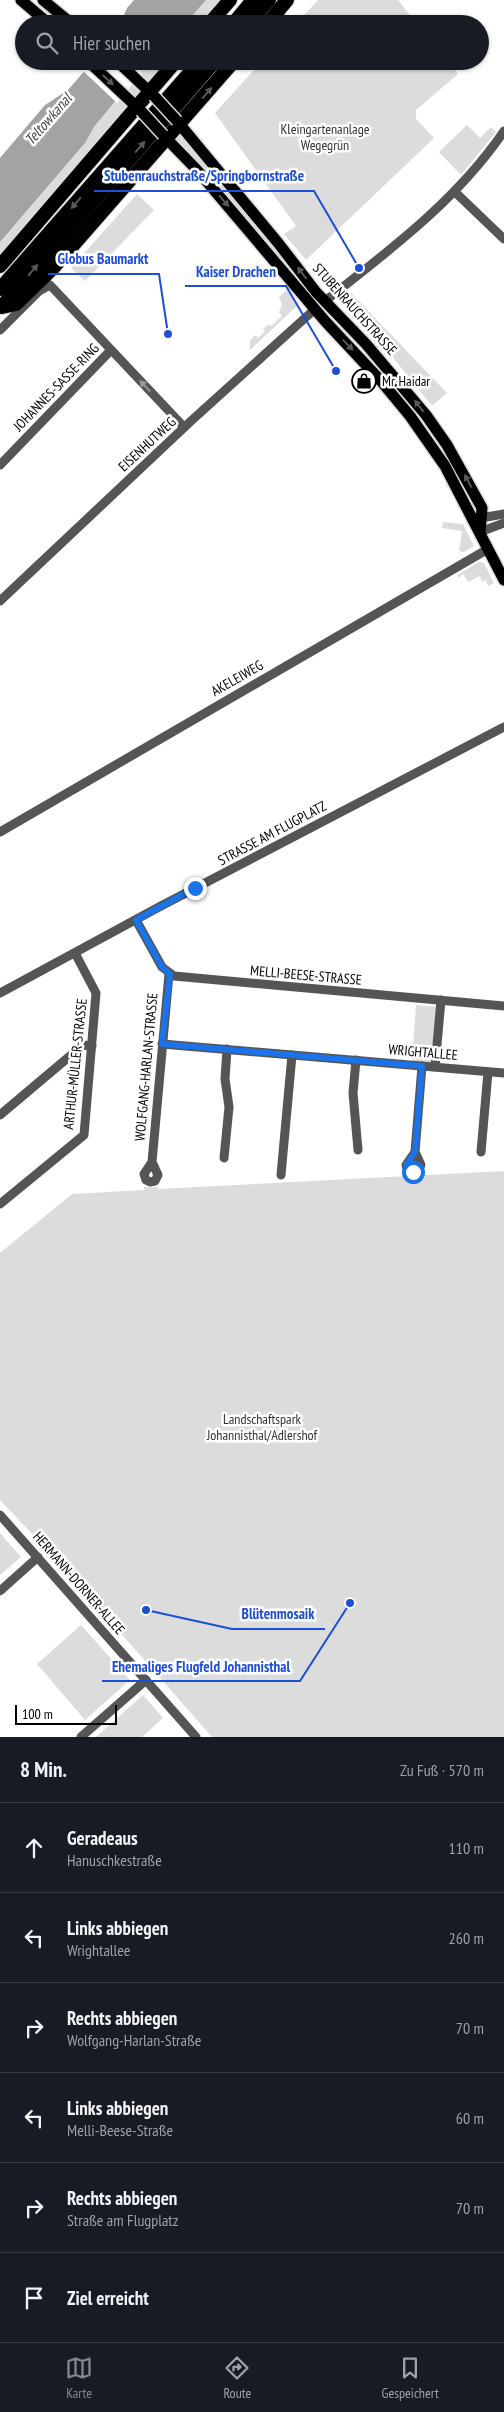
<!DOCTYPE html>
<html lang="de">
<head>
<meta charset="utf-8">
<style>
  :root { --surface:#171b24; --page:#20242c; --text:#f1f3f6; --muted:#9ea1a6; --line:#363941; --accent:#858687 }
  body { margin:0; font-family:"PT Sans Narrow",sans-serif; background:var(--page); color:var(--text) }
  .scale { position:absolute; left:15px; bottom:12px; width:102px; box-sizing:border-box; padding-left:5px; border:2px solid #000; border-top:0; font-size:14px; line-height:18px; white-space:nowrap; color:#000; -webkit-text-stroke:4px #fff; paint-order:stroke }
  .stop { position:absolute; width:15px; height:15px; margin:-11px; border:4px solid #1a73e8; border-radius:50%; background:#fff }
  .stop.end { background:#1a73e8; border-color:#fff; box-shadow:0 1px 5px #0008 }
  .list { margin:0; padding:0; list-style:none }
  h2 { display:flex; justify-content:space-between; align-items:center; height:65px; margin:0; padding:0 20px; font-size:21px }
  h2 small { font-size:16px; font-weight:400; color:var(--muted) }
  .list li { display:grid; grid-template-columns:32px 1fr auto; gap:15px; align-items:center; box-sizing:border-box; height:90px; padding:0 20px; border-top:1px solid var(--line) }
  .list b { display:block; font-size:19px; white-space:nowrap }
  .list p { margin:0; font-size:16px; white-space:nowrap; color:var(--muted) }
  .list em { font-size:16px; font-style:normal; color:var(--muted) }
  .icon { flex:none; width:28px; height:28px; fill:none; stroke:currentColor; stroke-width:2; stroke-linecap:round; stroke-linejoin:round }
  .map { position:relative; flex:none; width:504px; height:1737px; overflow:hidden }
  .search { position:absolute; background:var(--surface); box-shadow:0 1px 4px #0004; left:15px; right:15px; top:15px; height:55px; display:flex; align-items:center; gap:12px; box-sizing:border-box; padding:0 18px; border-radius:28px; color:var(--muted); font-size:19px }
  .sheet { height:605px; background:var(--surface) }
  nav { display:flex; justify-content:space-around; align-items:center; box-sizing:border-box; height:70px; border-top:1px solid var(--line); background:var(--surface); font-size:14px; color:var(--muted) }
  nav a { display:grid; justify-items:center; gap:2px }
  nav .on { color:var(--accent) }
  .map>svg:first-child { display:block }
</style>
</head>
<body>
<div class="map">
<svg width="504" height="1737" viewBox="0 0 504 1737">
  <rect width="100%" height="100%" fill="#fff"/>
  <g fill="#dcdcdc">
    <path d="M206 0H223L202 24H185Z"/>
    <path d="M318 0H398L417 24H296Z"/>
    <path d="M148 61H169L0 259V242L85 143 94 127Z"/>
    <path d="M262 61H447L458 74 416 110V119L434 138 306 260 284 234 296 226 215 113Z"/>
    <path d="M467 125 480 138 491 127 496 132 461 175 439 152Z"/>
    <path d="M180 132 312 292 310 294 172 140Z"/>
    <path d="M137 194 154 210 85 281 71 268Z"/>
    <path d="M287 290 299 304 250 350V341L255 335 258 338 265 331 263 329 269 324 271 326 282 316 279 312 282 305 279 297Z"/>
    <path d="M351 293 447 393 432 406 345 298Z"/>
    <path d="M443 522 463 524 474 546 464 552 459 551 462 531 442 528Z"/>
    <path d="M479 562 484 563 494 583 488 586 486 580 482 582 480 576 468 582 463 574 459 578 457 575Z"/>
    <path d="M416 1005 436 1007 431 1064 412 1063Z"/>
    <path d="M504 1171V1737H212L52 1555 0 1500V1253L72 1194 144 1190V1187H158V1189Z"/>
    <path d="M0 1533 21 1557 0 1575Z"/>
    <path d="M81 1625 130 1680 85 1720 37 1664Z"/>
    <path d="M143 1695 163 1718 142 1737H96Z"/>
  </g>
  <g fill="#a3a3a3">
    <path d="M134 0H206L185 24H120L127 8Z"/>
    <path d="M93 61H148L94 127 85 143 0 242V158L45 105 68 90Z"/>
  </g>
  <path fill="#fff" d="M90 61H130L142 73 117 103 82 70Z"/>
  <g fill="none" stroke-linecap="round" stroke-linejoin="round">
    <g stroke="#dbdbdb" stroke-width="14">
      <g id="major">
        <path d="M21 0 49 24"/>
        <path d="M43 0 72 24"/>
        <path d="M88 61 141 111"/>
        <path d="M117 61 154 96"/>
        <path d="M177 121 279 244 316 292 366 344 426 415 447 445 482 508 480 532"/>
        <path d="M163 135 197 170 325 321 381 381 410 416 445 466 504 580"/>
      </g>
    </g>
    <g stroke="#dbdbdb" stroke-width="16">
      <g id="highway">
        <path d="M209 24 230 0"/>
        <path d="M233 24 253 0"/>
        <path d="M248 24 269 0"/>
        <path d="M267 24 287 0"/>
        <path d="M0 266 176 61"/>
        <path d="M0 289 200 61"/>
        <path d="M4 304 215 61"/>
        <path d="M2 307 16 304 54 267 234 61"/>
      </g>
    </g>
    <g stroke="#555" stroke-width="9">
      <path d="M455 192 504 239"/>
      <path d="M325 301C390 250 457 200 504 131"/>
      <path d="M0 330 39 291 50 285 184 427"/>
      <path d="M0 465 111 350"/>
      <path d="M481 518 504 514"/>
      <path d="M480 532 504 523"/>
      <path d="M0 601 191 421 315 309"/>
      <path d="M0 832 488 549"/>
      <path d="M136 920 162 967 174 976 504 1006"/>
      <path d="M0 993 159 907 504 727"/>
      <path d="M162 1044 504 1073"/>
      <path d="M356 1060 353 1093 358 1150"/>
      <path d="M435 1067 441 1000"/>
      <path d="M0 1115 83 1045 92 1046"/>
      <path d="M415 1152 406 1165 407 1169 413 1172 418 1170 421 1165 415 1152 422 1066"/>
      <path d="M481 1152 488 1072"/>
      <path d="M224 1158 229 1107 225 1079 227 1049"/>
      <path d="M152 1162 144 1174 146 1180 150 1182 155 1181 158 1175 152 1162 169 974"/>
      <path d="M281 1175 292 1055"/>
      <path d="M0 1204 84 1135 96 993 75 953"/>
      <path d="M0 1515 196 1737"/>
      <path d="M0 1591 38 1557"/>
      <path d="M81 1737 146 1680"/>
    </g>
    <use href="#major" stroke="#000" stroke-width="11"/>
    <use href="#highway" stroke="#000" stroke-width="14"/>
    <g stroke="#dbdbdb" stroke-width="14" stroke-linecap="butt">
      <g id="major-bridge">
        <path d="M154 96 177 121"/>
        <path d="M141 111 163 135"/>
      </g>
    </g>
    <use href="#major-bridge" stroke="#000" stroke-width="11"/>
  </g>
  <defs><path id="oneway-solid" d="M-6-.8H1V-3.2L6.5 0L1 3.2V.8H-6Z" transform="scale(1.25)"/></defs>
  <g fill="#595959">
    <use href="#oneway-solid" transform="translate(108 80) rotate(43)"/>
    <use href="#oneway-solid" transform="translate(207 93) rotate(-49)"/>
    <use href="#oneway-solid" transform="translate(140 147) rotate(-49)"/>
    <use href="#oneway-solid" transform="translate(224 201) rotate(49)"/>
    <use href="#oneway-solid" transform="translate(76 203) rotate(131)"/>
    <use href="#oneway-solid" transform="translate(33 270) rotate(-50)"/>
    <use href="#oneway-solid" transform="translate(302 273) rotate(-127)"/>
    <use href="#oneway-solid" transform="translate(348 345) rotate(46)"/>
    <use href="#oneway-solid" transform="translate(419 406) rotate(-128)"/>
    <use href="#oneway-solid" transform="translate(468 481) rotate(-118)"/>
  </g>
  <use fill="#999" href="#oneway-solid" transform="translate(145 386) rotate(-133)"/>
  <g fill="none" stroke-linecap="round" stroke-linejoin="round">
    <path stroke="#1a73e8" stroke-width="6" d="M195 888 136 920 162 967 170 974 162 1044 422 1066 415 1152 406 1165 407 1169 413 1172"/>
  </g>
  <defs>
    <g id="shop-ring" transform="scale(1.25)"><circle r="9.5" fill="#fff" stroke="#000" stroke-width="1.5"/><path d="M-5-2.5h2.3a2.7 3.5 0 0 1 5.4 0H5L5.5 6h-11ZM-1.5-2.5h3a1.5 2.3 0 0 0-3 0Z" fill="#000"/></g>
  </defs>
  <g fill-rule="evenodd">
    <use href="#shop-ring" x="364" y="381"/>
  </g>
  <g text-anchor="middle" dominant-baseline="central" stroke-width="5" stroke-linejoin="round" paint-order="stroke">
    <g font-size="14" fill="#333" stroke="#fff">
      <text x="325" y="129">Kleingartenanlage<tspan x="325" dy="16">Wegegrün</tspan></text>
      <text x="262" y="1419">Landschaftspark<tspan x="262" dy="16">Johannisthal/Adlershof</tspan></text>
    </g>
    <g font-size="14" fill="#000" stroke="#fff">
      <text transform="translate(355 309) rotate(48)">STUBENRAUCHSTRASSE</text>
      <text transform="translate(56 387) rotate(-46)">JOHANNES-SASSE-RING</text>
      <text transform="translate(147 444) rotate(-43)">EISENHUTWEG</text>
      <text transform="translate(237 678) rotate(-30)">AKELEIWEG</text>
      <text transform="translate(272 833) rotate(-28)">STRASSE AM FLUGPLATZ</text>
      <text transform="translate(306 975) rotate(5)">MELLI-BEESE-STRASSE</text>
      <text transform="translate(423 1052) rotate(5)">WRIGHTALLEE</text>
      <text transform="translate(75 1064) rotate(-84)">ARTHUR-MÜLLER-STRASSE</text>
      <text transform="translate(146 1067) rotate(-85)">WOLFGANG-HARLAN-STRASSE</text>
      <text transform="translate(79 1583) rotate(49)">HERMANN-DORNER-ALLEE</text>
    </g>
    <g font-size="14" fill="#000" stroke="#fff" text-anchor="start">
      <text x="382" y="381">Mr. Haidar</text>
    </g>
    <g font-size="15" font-style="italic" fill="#444" stroke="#fff">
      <text transform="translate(48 119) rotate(-49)">Teltowkanal</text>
    </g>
  </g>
  <path fill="none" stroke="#1d4ed8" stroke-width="2" d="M359 268L314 191H94M168 334L159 274H48M336 371L286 286H185M146 1610L232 1629H325M350 1603L300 1681H102"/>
  <g fill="#1d4ed8" stroke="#fff" stroke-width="2">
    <circle cx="359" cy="268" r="5"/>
    <circle cx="168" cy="334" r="5"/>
    <circle cx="336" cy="371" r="5"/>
    <circle cx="146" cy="1610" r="5"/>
    <circle cx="350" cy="1603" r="5"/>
  </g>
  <g font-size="15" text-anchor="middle" font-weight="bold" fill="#1d4ed8" stroke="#fff" stroke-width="5" stroke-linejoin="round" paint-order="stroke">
    <text x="204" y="181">Stubenrauchstraße/Springbornstraße</text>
    <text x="103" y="264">Globus Baumarkt</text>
    <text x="236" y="277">Kaiser Drachen</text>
    <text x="278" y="1619">Blütenmosaik</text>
    <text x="201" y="1672">Ehemaliges Flugfeld Johannisthal</text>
  </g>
</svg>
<div class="scale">100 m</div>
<div class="stop" style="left:413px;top:1172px"></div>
<div class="stop end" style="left:195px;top:888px"></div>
<div class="search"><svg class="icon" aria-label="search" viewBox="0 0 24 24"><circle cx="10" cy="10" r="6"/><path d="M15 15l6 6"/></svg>Hier suchen</div>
</div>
<section class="sheet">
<h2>8 Min.<small>Zu Fuß · 570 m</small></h2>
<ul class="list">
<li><svg class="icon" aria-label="ahead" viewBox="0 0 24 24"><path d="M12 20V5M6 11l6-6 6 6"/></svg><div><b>Geradeaus</b><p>Hanuschkestraße</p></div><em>110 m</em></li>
<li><svg class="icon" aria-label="left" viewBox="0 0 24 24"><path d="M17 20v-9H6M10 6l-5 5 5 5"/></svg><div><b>Links abbiegen</b><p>Wrightallee</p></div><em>260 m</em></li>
<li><svg class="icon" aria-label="right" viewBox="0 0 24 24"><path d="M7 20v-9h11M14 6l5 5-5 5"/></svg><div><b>Rechts abbiegen</b><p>Wolfgang-Harlan-Straße</p></div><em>70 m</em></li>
<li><svg class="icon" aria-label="left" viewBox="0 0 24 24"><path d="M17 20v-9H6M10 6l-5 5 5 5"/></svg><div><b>Links abbiegen</b><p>Melli-Beese-Straße</p></div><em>60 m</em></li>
<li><svg class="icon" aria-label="right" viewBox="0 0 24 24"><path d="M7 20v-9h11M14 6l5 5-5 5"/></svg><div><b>Rechts abbiegen</b><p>Straße am Flugplatz</p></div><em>70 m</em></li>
<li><svg class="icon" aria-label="arrive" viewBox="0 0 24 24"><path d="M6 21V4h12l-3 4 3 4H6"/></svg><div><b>Ziel erreicht</b></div></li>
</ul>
</section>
<nav>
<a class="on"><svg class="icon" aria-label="map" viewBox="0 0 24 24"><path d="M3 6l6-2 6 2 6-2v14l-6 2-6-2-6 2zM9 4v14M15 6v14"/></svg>Karte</a>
<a><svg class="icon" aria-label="directions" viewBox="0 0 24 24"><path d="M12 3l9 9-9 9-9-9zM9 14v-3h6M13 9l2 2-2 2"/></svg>Route</a>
<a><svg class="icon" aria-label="saved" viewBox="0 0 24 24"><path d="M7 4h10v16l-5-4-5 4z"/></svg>Gespeichert</a>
</nav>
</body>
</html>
